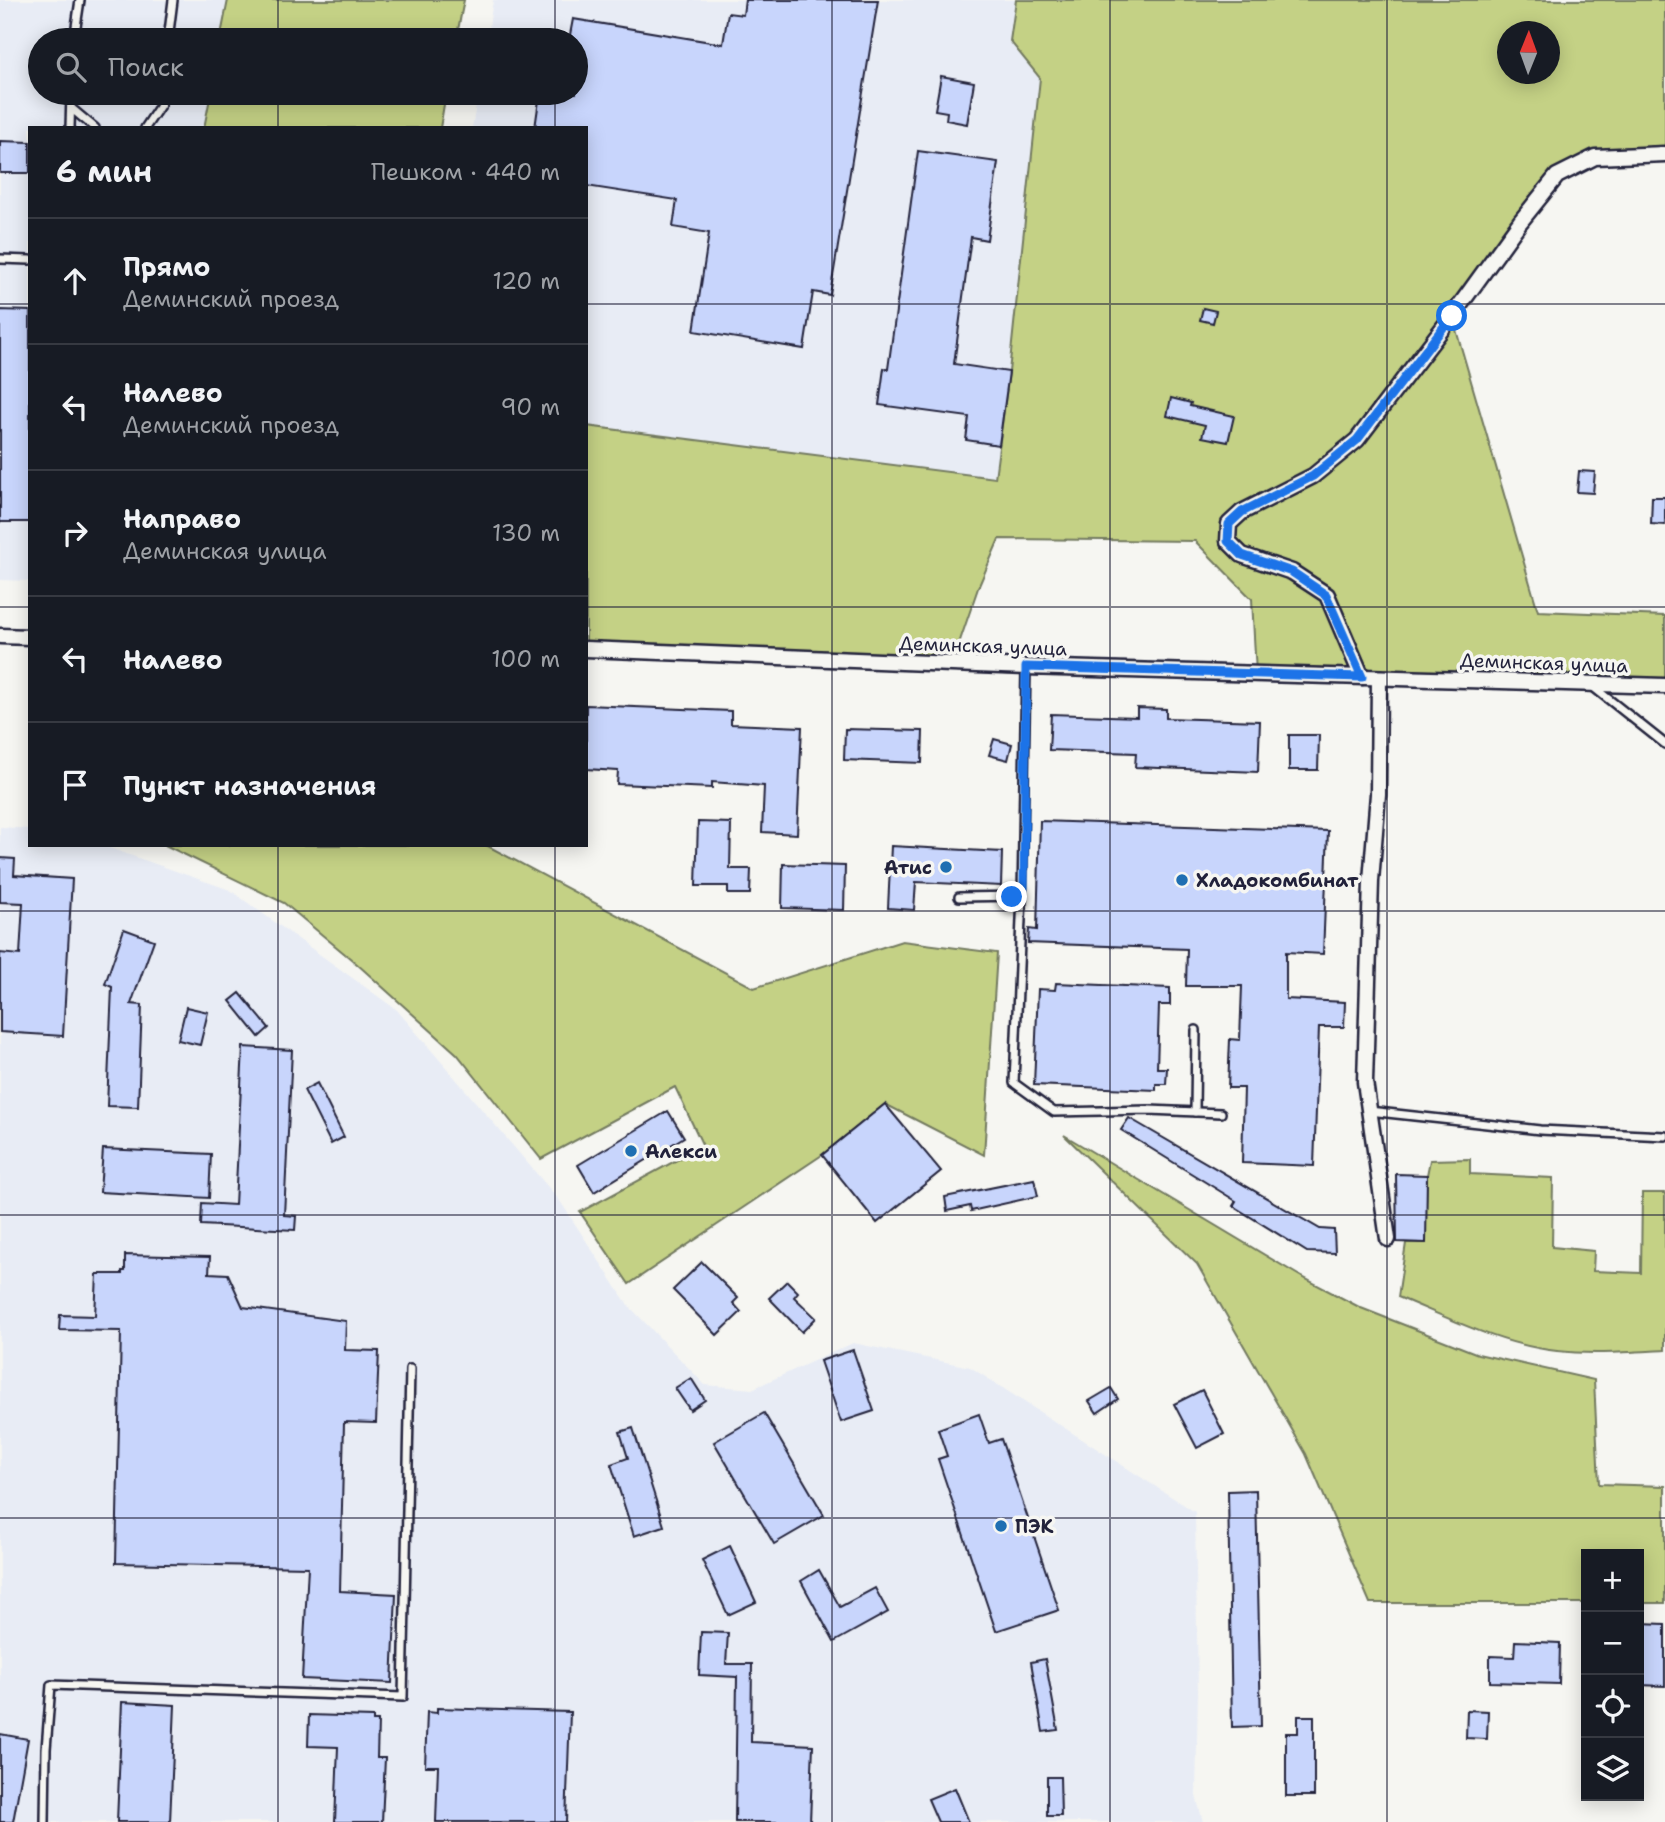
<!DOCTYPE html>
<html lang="ru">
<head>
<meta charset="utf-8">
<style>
  :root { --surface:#171b24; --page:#20242c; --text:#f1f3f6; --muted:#9ea1a6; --line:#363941 }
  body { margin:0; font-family:"Shantell Sans",sans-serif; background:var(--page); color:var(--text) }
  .controls { position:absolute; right:21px; bottom:21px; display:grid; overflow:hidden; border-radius:0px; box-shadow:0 4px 18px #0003 }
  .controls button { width:63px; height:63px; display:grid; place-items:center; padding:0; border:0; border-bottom:2px solid var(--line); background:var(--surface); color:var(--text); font:35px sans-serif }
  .compass { position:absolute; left:1497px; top:21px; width:63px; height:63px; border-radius:50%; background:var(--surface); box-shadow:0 4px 18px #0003; rotate:1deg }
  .stop { position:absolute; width:21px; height:21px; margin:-16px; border:5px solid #1a73e8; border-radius:50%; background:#fff }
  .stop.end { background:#1a73e8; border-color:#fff; box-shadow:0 2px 7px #0008 }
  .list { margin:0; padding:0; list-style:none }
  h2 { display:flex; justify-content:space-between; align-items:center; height:91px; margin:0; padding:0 28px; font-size:30px }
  h2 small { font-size:23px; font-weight:400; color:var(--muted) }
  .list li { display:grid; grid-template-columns:46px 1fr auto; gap:21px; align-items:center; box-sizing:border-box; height:126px; padding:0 28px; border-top:2px solid var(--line) }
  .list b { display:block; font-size:26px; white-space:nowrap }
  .list p { margin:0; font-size:23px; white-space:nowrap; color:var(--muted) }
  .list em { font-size:23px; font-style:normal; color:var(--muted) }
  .icon { flex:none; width:38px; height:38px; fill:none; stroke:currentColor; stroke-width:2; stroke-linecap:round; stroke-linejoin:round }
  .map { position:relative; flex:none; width:1665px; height:1822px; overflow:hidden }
  .search { position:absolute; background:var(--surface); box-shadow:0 4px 18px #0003; left:28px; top:28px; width:560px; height:77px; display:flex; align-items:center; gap:18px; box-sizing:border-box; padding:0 24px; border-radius:38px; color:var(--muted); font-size:26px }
  .panel { position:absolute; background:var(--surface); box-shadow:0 4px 18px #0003; left:28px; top:126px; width:560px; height:721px; border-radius:0px }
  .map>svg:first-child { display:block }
</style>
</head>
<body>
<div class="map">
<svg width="1665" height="1822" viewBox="0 0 1665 1822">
  <rect width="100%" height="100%" fill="#f6f6f2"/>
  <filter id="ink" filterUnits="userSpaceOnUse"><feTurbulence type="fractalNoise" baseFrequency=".0143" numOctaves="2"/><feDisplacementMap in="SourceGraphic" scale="14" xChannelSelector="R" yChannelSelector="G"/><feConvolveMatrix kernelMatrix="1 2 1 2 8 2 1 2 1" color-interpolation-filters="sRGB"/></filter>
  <g filter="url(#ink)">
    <g fill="#e8ecf5">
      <path d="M0 0H228L220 40H40V93H211L204 128H30V581L0 580Z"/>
      <path d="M493 0H1016L1010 41 1040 78 1009 372 995 479 586 426V128H472L478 93H576V40H487Z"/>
      <path d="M0 827 30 829V845H101L230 890 397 1010 560 1201 628 1305 705 1385 752 1389 853 1343 970 1367 1195 1512 1198 1691 1196 1796 1203 1822H0Z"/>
    </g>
    <g fill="#c4d185" stroke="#737a60" stroke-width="2" fill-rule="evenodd">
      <path d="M228 0H464L456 40H220Z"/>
      <path d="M1016 0H1665V154L1612 157 1557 176 1452 316 1538 611 1665 616V686L1256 674 1252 599 1195 541 999 539 978 588 952 664 586 649V426L995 478 1009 372 1040 78 1010 41ZM1508 32H1550V74H1508Z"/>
      <path d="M211 93H446L440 128H204Z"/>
      <path d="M165 845H486L754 988 902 941 997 953 984 1155 885 1104 822 1155 629 1284 580 1212 703 1146 675 1087 541 1159 457 1054 357 964 284 903Z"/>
      <path d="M1064 1135 1300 1276 1361 1308 1478 1354 1594 1380 1599 1484 1665 1486V1603H1639V1554H1586V1603H1370L1306 1454 1197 1264Z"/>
      <path d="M1470 1159V1174L1553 1178 1552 1247 1594 1251 1593 1271 1641 1273 1642 1193H1665V1350C1629 1352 1592 1355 1557 1351 1501 1345 1449 1318 1398 1297L1406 1243H1425L1427 1175 1430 1160Z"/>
    </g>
    <g fill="#c8d5fc" stroke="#22223b" stroke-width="2">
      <path d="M745 0H878L830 295 813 292 804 349 694 331 709 233 673 227 677 200 586 186V128H535L540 93H576V40H569L573 19 723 44 728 13 743 15Z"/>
      <path d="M941 76 974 82 967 124 946 120 947 112 935 110Z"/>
      <path d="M0 141 30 142V173H0Z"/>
      <path d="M918 151 998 162 987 240 971 237 954 364 1009 372 999 445 966 440 969 417 879 405 884 368 888 369Z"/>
      <path d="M1203 308 1216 311 1213 323 1200 320Z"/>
      <path d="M0 310 30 311V522H0Z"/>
      <path d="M1171 398 1191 403 1190 406 1234 416 1228 442 1202 437 1205 425 1167 416Z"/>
      <path d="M1579 471 1595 472 1593 493 1577 492Z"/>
      <path d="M1652 497H1665V525L1651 524Z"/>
      <path d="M586 705 731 711V724L802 727 797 834 762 832 764 786 712 782V788L617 784 618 771 586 769Z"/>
      <path d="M1137 708 1166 709V718L1260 721 1258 772 1135 767 1136 753 1049 750 1051 714 1137 717Z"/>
      <path d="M845 729 923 731 922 763 844 760Z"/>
      <path d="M1289 735H1319L1318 770H1289Z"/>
      <path d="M994 739 1012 744 1008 760 989 755Z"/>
      <path d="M1040 821 1328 831 1323 954 1286 952V999L1345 1002 1344 1027H1319L1314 1166 1242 1163 1244 1088H1228L1230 1039 1240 1040 1242 986H1186L1187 949 1028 943 1029 929 1037 930Z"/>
      <path d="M698 822 731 823 730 869H751L750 894H728V886H696Z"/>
      <path d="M891 846 1002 852 1001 886 916 882 914 910 888 908Z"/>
      <path d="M0 858 15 859 14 875 72 879 63 1036 0 1032V953L20 955 23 903 0 902Z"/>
      <path d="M783 864 845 866 844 910 782 908Z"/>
      <path d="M124 929 154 940 131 1004 142 1005 138 1107 107 1106 112 987 105 984Z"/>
      <path d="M1056 983 1170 988V1005H1159L1157 1068H1167L1166 1084H1156V1090L1034 1085 1038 989 1055 990Z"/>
      <path d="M240 993 269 1028 259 1037 230 1001Z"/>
      <path d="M186 1007 208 1012 200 1045 178 1040Z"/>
      <path d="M243 1047 292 1050 284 1215 296 1216 295 1230 201 1225 202 1203 235 1205Z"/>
      <path d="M317 1083 344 1137 331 1144 304 1090Z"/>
      <path d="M885 1104 941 1171 877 1223 822 1155Z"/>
      <path d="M668 1111 684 1137 594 1192 578 1165Z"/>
      <path d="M1129 1118 1320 1229 1334 1230 1335 1253 1307 1252 1233 1206 1236 1201 1121 1130Z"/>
      <path d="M103 1149 211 1154 209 1198 100 1192Z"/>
      <path d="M1396 1174 1427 1175 1426 1243 1397 1242Z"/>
      <path d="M1034 1179 1038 1196 971 1211 970 1206 947 1211 945 1197Z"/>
      <path d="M125 1255 210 1257 209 1273 228 1274 243 1307 346 1321 345 1350 379 1351 376 1423 344 1422 340 1591 396 1594 392 1683 302 1679 308 1567 116 1563 121 1331 59 1330 60 1315 95 1316 97 1274H122V1271H125Z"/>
      <path d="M702 1262 738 1298 733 1303 741 1312 717 1335 673 1290Z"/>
      <path d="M787 1281 798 1292 794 1297 816 1318 802 1332 769 1298Z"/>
      <path d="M853 1350 874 1411 841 1422 820 1361Z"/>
      <path d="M691 1378 705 1400 690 1410 675 1388Z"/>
      <path d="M1111 1388 1118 1399 1097 1413 1089 1401Z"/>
      <path d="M1202 1390 1224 1434 1197 1448 1174 1404Z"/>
      <path d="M764 1413 824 1515 774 1544 714 1442Z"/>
      <path d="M979 1414 989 1443 1001 1439 1059 1610 996 1631 938 1459 947 1456 938 1429Z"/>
      <path d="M633 1428 664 1526 634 1536 611 1464 628 1458 620 1432Z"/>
      <path d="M1256 1490 1261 1726 1232 1727 1228 1491Z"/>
      <path d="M730 1546 756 1602 728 1615 702 1560Z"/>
      <path d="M819 1570 840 1607 875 1588 888 1612 834 1642 801 1581Z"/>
      <path d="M1640 1623 1665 1624V1686L1639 1685Z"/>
      <path d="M701 1632 728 1633 726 1664H752L751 1742 813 1745 810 1822H735L737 1677 699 1675Z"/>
      <path d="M1515 1641 1560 1643 1559 1684 1490 1682V1656L1514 1657Z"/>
      <path d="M1045 1659 1058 1730 1043 1732 1031 1662Z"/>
      <path d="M122 1702 175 1705 170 1822H117Z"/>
      <path d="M437 1708 570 1712 566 1822H436L438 1766H425L427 1712 437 1713Z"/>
      <path d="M1467 1710 1488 1711 1487 1739 1466 1738Z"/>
      <path d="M309 1715 373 1717V1721H378L377 1758H385L382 1822H335L338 1747 308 1746Z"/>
      <path d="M1298 1716H1314V1796H1286V1733H1298Z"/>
      <path d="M0 1734 28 1739 13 1822H0Z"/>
      <path d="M1047 1777H1060L1061 1816H1047Z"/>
      <path d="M955 1788 969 1822H938L928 1799Z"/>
    </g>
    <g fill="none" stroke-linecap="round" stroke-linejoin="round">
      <g stroke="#22223b" stroke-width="12">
        <g id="lane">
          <path d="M74 40 80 0"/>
          <path d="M168 40 173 0"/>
          <path d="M71 108 95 128"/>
          <path d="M70 128 71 93"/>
          <path d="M145 128 161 104 162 93"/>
          <path d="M0 259 30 260"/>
          <path d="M1592 686 1665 744"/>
          <path d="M1022 896 1014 1083 1054 1112 1149 1110 1221 1113"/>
          <path d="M959 897 1022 896 1026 668"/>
          <path d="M1369 1111 1540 1130 1665 1136"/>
          <path d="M1195 1112 1196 1030"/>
          <path d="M45 1822 46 1749 51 1685 403 1697 410 1369"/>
        </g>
      </g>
      <g stroke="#22223b" stroke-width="19">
        <g id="street">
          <path d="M0 636 30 637"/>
          <path d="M586 649 1026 667 1665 686"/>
          <path d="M1362 677 1327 595 1292 572 1242 555 1228 541 1229 524 1242 512 1313 476 1357 440 1452 316 1520 222 1557 176 1595 157 1665 154"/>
          <path d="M1379 678 1378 794 1371 881 1365 1082 1388 1239"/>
        </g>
      </g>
      <use href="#lane" stroke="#f6f6f2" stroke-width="7"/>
      <use href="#street" stroke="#f6f6f2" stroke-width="14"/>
    </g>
  </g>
  <g fill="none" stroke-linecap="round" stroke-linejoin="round" filter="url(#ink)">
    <path stroke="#1a73e8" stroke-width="9" d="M1012 897 1022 896 1024 888 1026 667 1362 677 1326 595 1292 572 1242 555 1228 541 1229 524 1242 512 1313 476 1357 440 1452 316"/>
  </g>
  <path fill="none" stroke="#22223b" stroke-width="2" stroke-opacity="0.55" d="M278 0V40M555 0V40M832 0V1822M1110 0V1822M1387 0V1822M278 93V128M555 93V128M0 304H30M586 304H1665M0 607H30M586 607H1665M278 845V1822M555 845V1822M0 911H1665M0 1215H1665M0 1518H1665"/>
  <g fill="#1f6fb2" stroke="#f6f6f2" stroke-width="2.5">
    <circle cx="946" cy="867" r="7"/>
    <circle cx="1182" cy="880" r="7"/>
    <circle cx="631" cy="1151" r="7"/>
    <circle cx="1001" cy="1526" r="7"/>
  </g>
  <g text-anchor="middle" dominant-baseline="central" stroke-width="7" stroke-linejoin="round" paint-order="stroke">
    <g font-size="19" fill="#22223b" stroke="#f6f6f2">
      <text transform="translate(983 646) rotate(2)">Деминская улица</text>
      <text transform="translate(1544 663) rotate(2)">Деминская улица</text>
    </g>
    <g font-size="19" font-weight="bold" fill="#22223b" stroke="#f6f6f2" text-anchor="start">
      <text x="932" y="867" text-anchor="end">Атис</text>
      <text x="1196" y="880">Хладокомбинат</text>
      <text x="645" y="1151">Алекси</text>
      <text x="1015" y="1526">ПЭК</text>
    </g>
  </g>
</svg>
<div class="controls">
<button>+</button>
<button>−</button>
<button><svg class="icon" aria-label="locate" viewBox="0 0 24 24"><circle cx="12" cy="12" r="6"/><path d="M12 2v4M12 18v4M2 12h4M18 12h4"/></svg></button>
<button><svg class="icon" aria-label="layers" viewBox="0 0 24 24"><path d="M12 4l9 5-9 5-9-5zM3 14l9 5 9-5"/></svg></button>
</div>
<svg class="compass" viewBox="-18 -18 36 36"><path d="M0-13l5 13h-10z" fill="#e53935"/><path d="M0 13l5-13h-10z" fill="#9ea1a6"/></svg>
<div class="stop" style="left:1452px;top:316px"></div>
<div class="stop end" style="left:1012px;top:897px"></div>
<div class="search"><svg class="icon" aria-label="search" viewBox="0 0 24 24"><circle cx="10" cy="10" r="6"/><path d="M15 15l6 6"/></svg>Поиск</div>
<section class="panel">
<h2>6 мин<small>Пешком · 440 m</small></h2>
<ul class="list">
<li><svg class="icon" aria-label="ahead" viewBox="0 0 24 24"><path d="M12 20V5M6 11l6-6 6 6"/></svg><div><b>Прямо</b><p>Деминский проезд</p></div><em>120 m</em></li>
<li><svg class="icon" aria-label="left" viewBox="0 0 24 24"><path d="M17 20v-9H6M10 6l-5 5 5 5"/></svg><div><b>Налево</b><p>Деминский проезд</p></div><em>90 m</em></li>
<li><svg class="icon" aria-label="right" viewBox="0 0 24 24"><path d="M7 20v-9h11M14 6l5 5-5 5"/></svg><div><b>Направо</b><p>Деминская улица</p></div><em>130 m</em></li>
<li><svg class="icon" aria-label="left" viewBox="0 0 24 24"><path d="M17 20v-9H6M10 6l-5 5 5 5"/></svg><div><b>Налево</b></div><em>100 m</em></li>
<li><svg class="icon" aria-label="arrive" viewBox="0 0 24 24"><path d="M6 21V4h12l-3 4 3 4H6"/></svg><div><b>Пункт назначения</b></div></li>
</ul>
</section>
</div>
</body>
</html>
